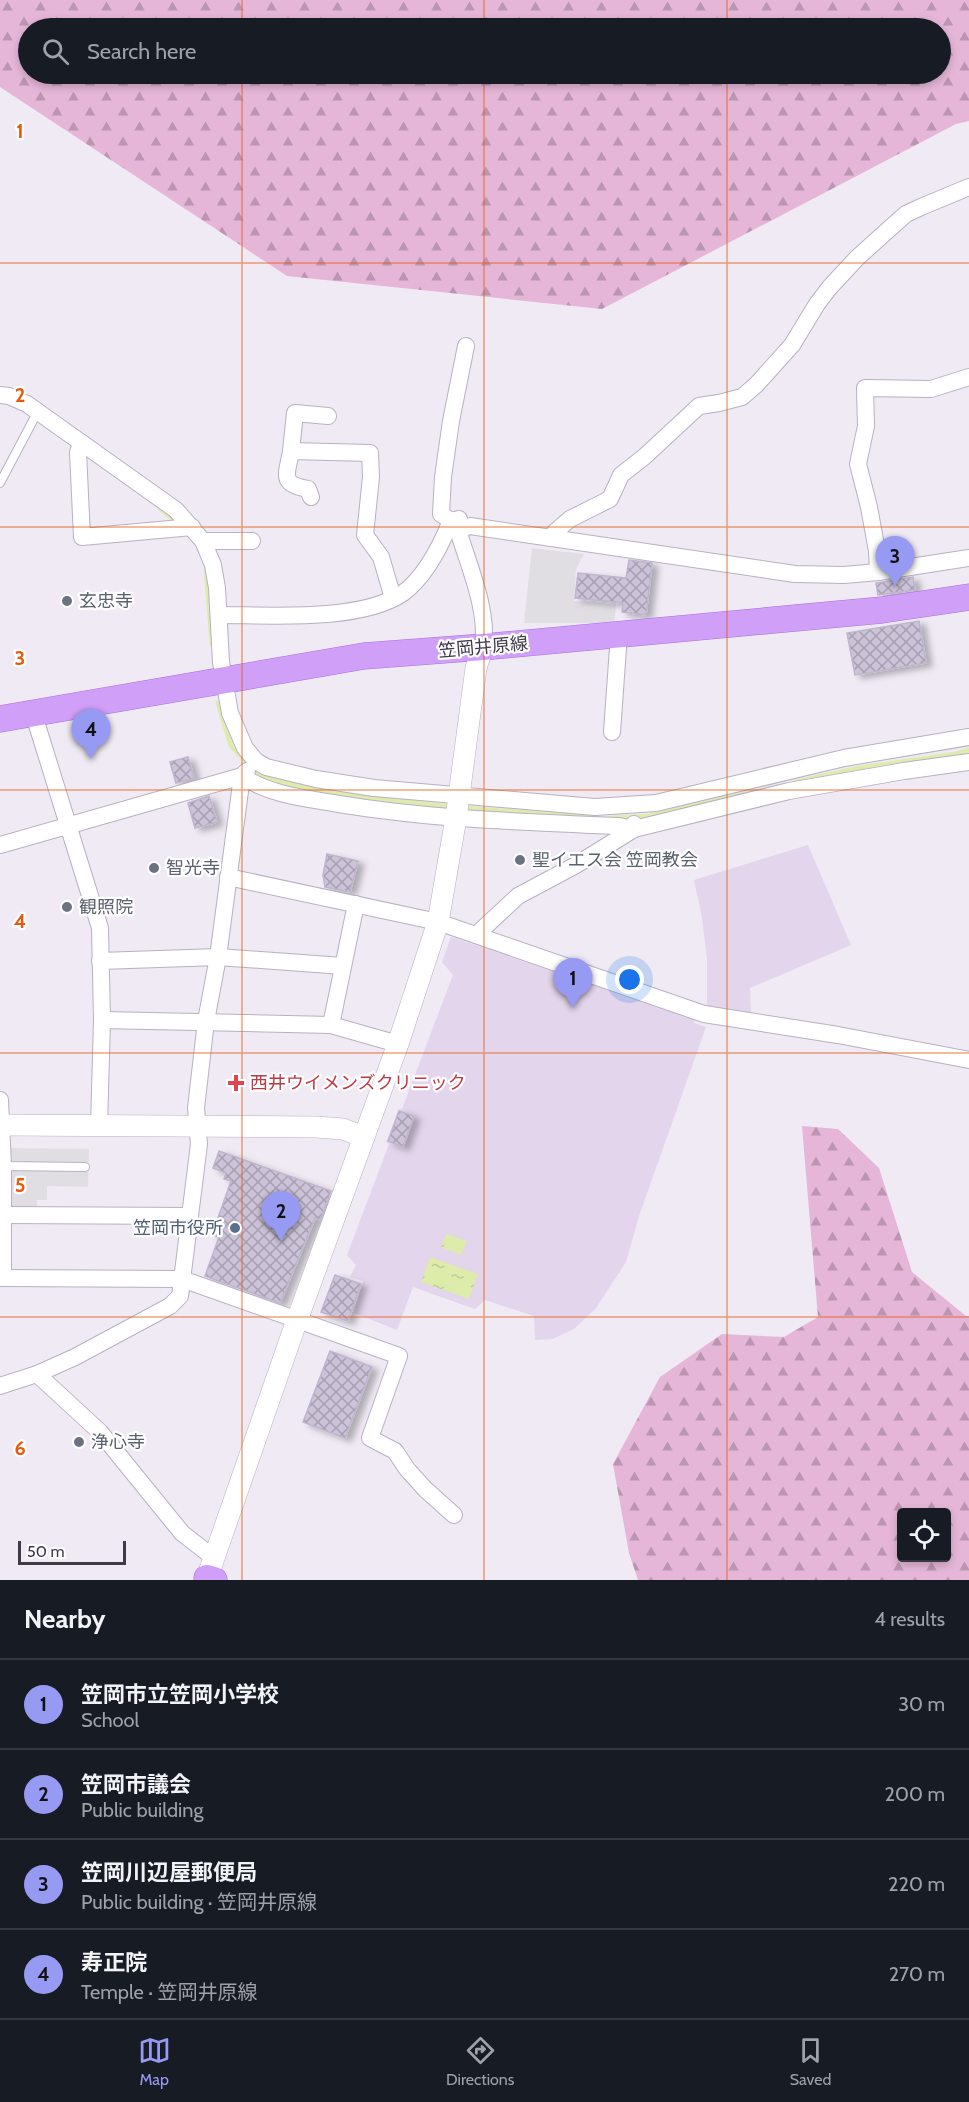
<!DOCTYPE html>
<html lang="en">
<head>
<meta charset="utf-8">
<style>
  :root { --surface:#171b24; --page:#20242c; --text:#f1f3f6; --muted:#9ea1a6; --line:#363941; --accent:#979af2 }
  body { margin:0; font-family:Cabin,"Noto Sans JP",sans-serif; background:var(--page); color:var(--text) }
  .controls { position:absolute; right:18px; bottom:18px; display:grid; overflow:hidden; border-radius:6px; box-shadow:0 3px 9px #0003 }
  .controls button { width:54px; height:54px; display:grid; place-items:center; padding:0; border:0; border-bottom:2px solid var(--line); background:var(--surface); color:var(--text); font:30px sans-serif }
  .scale { position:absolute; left:18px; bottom:15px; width:108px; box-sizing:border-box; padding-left:6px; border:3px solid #3f3948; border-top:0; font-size:16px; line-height:21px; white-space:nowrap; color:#3f3948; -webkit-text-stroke:4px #fff; paint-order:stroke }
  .you { position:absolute; left:630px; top:980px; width:21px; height:21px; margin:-15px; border:4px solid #fff; border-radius:50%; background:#1a73e8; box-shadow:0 0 0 9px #1a73e833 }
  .badge { display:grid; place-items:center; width:39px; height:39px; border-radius:50%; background:var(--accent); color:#111; font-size:20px; font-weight:700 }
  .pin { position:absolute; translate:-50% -50px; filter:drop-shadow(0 2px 3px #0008) }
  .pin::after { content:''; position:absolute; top:32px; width:21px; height:18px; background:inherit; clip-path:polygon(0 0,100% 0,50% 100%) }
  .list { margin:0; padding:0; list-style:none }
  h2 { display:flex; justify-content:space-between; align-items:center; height:78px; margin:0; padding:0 24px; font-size:26px }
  h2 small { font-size:20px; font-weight:400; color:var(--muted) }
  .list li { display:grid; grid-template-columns:39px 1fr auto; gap:18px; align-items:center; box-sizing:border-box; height:90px; padding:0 24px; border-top:2px solid var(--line) }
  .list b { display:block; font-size:22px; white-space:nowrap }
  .list p { margin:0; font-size:20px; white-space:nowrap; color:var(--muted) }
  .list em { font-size:20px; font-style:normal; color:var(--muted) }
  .icon { flex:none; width:33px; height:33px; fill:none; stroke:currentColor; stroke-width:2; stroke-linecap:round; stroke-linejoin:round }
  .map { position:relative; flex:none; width:969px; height:1580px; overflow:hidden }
  .search { position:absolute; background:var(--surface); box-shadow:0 3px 9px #0003; left:18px; right:18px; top:18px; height:66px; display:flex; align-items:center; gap:15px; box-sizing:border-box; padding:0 21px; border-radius:33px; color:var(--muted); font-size:22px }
  .sheet { height:438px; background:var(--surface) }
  nav { display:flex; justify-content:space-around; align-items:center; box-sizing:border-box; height:84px; border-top:2px solid var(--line); background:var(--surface); font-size:16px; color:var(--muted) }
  nav a { display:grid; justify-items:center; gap:3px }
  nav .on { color:var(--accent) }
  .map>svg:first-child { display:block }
</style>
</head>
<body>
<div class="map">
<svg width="969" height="1580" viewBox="0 0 969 1580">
  <defs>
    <pattern id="forest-firs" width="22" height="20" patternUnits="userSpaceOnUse" patternTransform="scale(1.5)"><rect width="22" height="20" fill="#e5b6d8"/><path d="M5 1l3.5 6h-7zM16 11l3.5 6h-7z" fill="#bb95b1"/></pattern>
    <pattern id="water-ripples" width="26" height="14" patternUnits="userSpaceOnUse" patternTransform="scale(1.5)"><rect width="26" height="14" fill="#ddecab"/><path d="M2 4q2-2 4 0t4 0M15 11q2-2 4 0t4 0" fill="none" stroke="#bfcb95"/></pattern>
    <pattern id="building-cross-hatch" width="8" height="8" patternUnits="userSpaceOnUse" patternTransform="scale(1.5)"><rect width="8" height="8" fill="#ccc3d8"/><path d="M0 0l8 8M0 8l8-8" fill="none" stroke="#a79fb1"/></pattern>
    <filter id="shadow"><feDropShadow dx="6" dy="3.5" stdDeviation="3" flood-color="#0004"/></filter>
  </defs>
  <rect width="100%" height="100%" fill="#efeaf4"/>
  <g fill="#e2d5ec">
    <path d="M808 845 851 945 750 988 751 1014 707 1008V959L702 917 694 880Z"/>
    <path d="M451 937 695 1019 694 1023 706 1027 639 1216 626 1262 596 1308 574 1329 552 1339 535 1340 534 1316 485 1300 475 1309 413 1287 397 1330 354 1313 363 1281 350 1277 356 1265 347 1255 389 1144 386 1142 399 1109H402L453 975 442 962Z"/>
  </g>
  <g fill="url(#forest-firs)" fill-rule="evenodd">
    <path d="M0 0H969V121L956 124 602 309 287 276 0 87ZM28 28H940V74H28Z"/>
    <path d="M802 1126 838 1129 879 1168 912 1272 966 1316H969V1580H638L629 1553 613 1464 660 1377 722 1334 784 1337 818 1317ZM902 1512H946V1558H902Z"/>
  </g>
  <g fill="#e0dee3">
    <path d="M532 548 584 554 576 569 574 601 616 605 614 623H524Z"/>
    <path d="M10 1148 89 1149 88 1187 47 1186V1200H37V1211L9 1207Z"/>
  </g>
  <g fill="url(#water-ripples)">
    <path d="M446 1234 467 1241 461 1255 441 1247Z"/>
    <path d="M430 1257 478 1274 469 1299 421 1282Z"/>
  </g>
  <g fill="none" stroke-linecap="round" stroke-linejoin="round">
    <g stroke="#ddecab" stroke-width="4.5">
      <path d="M161 509 175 521"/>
      <path d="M206 570 212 645"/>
      <path d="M218 703 231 746 258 774 267 778 323 792 452 807"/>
      <path d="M795 782 859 768 955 754 969 750"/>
      <path d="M463 808 598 817"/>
      <path d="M610 818 648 816 752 792"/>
    </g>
  </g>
  <g fill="url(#building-cross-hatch)" stroke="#c0b4cf" stroke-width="1.5" filter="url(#shadow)">
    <path d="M629 560 652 563 646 615 622 612 623 603 575 598 578 573 626 578Z"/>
    <path d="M913 577 915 590 878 595 876 583Z"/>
    <path d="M919 621 926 663 855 675 847 633Z"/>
    <path d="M188 757 194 778 176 783 170 762Z"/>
    <path d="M209 796 217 822 195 828 188 803Z"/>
    <path d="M327 854 358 861 350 892 325 887 323 875Z"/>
    <path d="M399 1111 414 1116 403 1147 388 1141Z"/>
    <path d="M219 1151 331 1191 320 1220 315 1218 280 1303 205 1276 219 1237 212 1235 231 1181 224 1179 226 1173 213 1168Z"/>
    <path d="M335 1275 361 1284 348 1321 321 1312Z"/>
    <path d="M330 1351 372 1367 345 1438 303 1422Z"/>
  </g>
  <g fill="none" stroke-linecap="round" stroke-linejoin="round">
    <g stroke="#b9b0c2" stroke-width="10">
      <g id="service">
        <path d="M0 483 38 411"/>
        <path d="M3 1166 85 1167"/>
      </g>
    </g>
    <g stroke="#b9b0c2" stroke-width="18">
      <g id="minor">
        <path d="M0 395 9 396 27 404 176 510 203 541 213 565 217 588 221 662 230 713 245 748 256 761 266 767 316 779 374 788 595 807 656 803 844 758 969 737"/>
        <path d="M82 443 78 452 82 537 192 527"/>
        <path d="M291 451 295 413 328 416"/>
        <path d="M311 497 308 489C279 484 287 475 291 451L370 453 371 477 365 535 381 557 393 598"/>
        <path d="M451 521 441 514 443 477 451 421 466 346"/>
        <path d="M448 528 458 530C468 564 489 611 483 647"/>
        <path d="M458 530 470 526 795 574 844 575 878 572 969 558"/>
        <path d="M551 538 556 531 570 519 610 499 621 475 644 457 699 406 719 403 742 397 756 385 792 345 817 304 830 287 857 258 888 230 906 214 921 207 969 187"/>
        <path d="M203 541H252"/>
        <path d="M878 572 877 551 869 507 858 464 866 426 865 388 931 389 969 377"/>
        <path d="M219 615C270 615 361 622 403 593 424 578 441 545 451 521L459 519"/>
        <path d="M33 712 100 928 102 1020 99 1127"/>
        <path d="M612 732 619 634"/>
        <path d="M0 845 242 776C268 794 302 798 333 803 427 819 523 822 619 826L634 829 789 791 904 771 969 762"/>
        <path d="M228 877 438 922 704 1014 838 1035 969 1060"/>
        <path d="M476 935 518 896 576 865 634 829V824"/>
        <path d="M100 961 218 957 343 966"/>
        <path d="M102 1020 331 1025 398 1044"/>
        <path d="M331 1025 356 904"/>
        <path d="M0 1100 3 1166V1278"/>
        <path d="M4 1215 190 1216"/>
        <path d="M0 1278 182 1279 399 1356 370 1438 395 1451 407 1469 425 1489 454 1515"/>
        <path d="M37 1374 100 1432 182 1533 214 1558"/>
        <path d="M0 1386 37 1374 75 1357 170 1306 180 1296 199 1144 196 1108 206 1021 218 957 242 776 247 771"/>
      </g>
    </g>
    <g stroke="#b9b0c2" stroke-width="22">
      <g id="tertiary">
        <path d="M0 1125 316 1127 343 1129 364 1137"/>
        <path d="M207 1578 297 1320 398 1044 438 922 456 818 476 668 483 647"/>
      </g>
    </g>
    <g stroke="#a96fdd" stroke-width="27">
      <g id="primary">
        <path d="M0 719 364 656 483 647 882 610 969 597"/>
        <path d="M207 1580V1578L214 1580"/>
      </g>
    </g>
    <use href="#service" stroke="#fff" stroke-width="8"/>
    <use href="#minor" stroke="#fff" stroke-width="16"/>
    <use href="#tertiary" stroke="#fff" stroke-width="21"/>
    <use href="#primary" stroke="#d09ff8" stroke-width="26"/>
  </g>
  <path fill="none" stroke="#e8590c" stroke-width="1.5" stroke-opacity="0.55" d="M242 0V28M484 0V28M727 0V28M242 74V1580M484 74V1580M727 74V1580M0 263H969M0 527H969M0 790H969M0 1053H969M0 1317H969"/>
  <g fill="#6b7280" stroke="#fff" stroke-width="2">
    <circle cx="67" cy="601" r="6"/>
    <circle cx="520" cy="860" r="6"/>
    <circle cx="154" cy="868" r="6"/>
    <circle cx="67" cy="907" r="6"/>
    <circle cx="79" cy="1442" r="6"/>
  </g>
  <path fill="#e0444e" stroke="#fff" stroke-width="2" d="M233 1074h6v6h6v6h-6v6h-6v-6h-6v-6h6z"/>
  <circle fill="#5c6f8a" stroke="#fff" stroke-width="2" cx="235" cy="1228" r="6"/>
  <g text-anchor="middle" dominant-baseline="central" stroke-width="4.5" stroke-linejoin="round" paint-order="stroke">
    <g font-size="18" fill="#5b616d" stroke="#fff" text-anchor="start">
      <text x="79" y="601">玄忠寺</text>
      <text x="532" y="860">聖イエス会 笠岡教会</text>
      <text x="166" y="868">智光寺</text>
      <text x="79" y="907">観照院</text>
      <text x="91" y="1442">浄心寺</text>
    </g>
    <g font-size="18" fill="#3f3948" stroke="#fff">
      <text transform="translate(483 647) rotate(-5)">笠岡井原線</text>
    </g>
    <g font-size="18" fill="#be3a42" stroke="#fff" text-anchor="start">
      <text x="250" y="1083">西井ウイメンズクリニック</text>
    </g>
    <g font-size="18" fill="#4e5e75" stroke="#fff" text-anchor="end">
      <text x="223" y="1228">笠岡市役所</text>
    </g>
  </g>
  <g font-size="20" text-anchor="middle" font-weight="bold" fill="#e8590c" stroke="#fff" stroke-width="4.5" stroke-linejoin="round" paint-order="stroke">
    <text x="20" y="138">1</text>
    <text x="20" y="402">2</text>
    <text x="20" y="665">3</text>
    <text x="20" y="928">4</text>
    <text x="20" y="1192">5</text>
    <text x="20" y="1455">6</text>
  </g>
</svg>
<div class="controls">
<button><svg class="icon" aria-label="locate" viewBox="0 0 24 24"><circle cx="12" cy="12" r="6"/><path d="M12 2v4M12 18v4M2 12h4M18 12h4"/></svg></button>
</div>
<div class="scale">50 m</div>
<div class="you"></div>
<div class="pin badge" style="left:573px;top:1008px">1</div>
<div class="pin badge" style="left:281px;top:1241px">2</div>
<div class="pin badge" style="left:895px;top:586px">3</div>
<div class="pin badge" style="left:91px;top:759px">4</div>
<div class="search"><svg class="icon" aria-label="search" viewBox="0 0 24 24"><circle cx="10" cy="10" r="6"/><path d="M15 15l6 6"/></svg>Search here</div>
</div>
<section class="sheet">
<h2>Nearby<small>4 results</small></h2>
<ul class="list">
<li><span class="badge">1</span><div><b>笠岡市立笠岡小学校</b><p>School</p></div><em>30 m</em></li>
<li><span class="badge">2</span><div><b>笠岡市議会</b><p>Public building</p></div><em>200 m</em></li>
<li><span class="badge">3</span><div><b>笠岡川辺屋郵便局</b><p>Public building · 笠岡井原線</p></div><em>220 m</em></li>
<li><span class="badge">4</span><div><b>寿正院</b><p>Temple · 笠岡井原線</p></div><em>270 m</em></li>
</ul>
</section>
<nav>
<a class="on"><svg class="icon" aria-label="map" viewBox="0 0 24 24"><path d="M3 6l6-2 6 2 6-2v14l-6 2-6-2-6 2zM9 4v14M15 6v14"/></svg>Map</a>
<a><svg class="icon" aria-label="directions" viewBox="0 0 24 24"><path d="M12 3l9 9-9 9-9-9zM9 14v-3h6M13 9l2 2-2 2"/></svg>Directions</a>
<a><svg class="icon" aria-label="saved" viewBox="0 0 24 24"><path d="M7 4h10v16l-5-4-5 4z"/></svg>Saved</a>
</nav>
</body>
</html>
